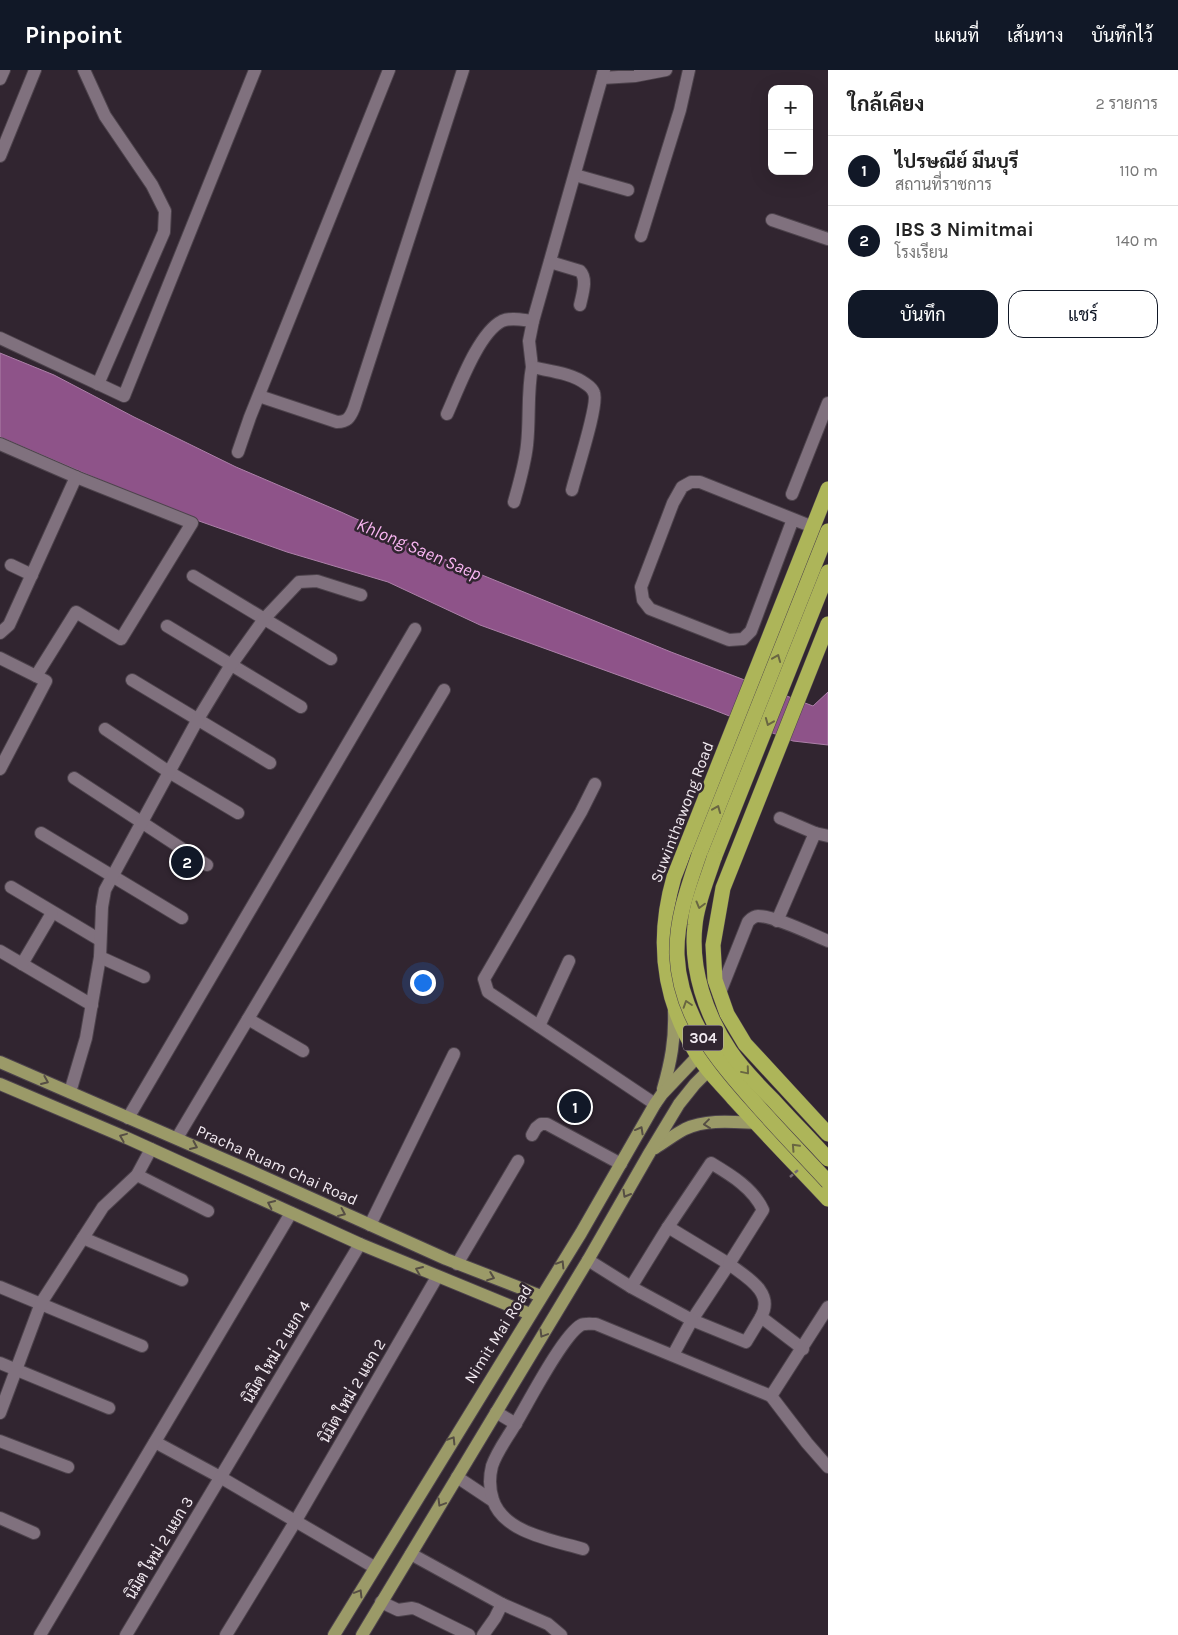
<!DOCTYPE html>
<html lang="th">
<head>
<meta charset="utf-8">
<style>
  :root { --surface:#fff; --page:#f6f6f6; --text:#222; --muted:#767676; --line:#e0e0e0; --accent:#111827 }
  body { margin:0; font-family:Karla,Sarabun,sans-serif; background:var(--page); color:var(--text) }
  .controls { position:absolute; right:15px; top:15px; display:grid; overflow:hidden; border-radius:10px; box-shadow:0 5px 20px #0002 }
  .controls button { width:45px; height:45px; display:grid; place-items:center; padding:0; border:0; border-bottom:1px solid var(--line); background:var(--surface); color:var(--text); font:25px sans-serif }
  .you { position:absolute; left:422px; top:912px; width:18px; height:18px; margin:-12px; border:4px solid #fff; border-radius:50%; background:#1a73e8; box-shadow:0 0 0 8px #1a73e833 }
  .badge { display:grid; place-items:center; width:32px; height:32px; border-radius:50%; background:var(--accent); color:#fff; font-size:16px; font-weight:700 }
  .pin { position:absolute; translate:-50% -50%; border:2px solid #fff; box-shadow:0 1px 5px #0006 }
  .list { margin:0; padding:0; list-style:none }
  h2 { display:flex; justify-content:space-between; align-items:center; height:65px; margin:0; padding:0 20px; font-size:21px }
  h2 small { font-size:16px; font-weight:400; color:var(--muted) }
  .list li { display:grid; grid-template-columns:32px 1fr auto; gap:15px; align-items:center; box-sizing:border-box; height:70px; padding:0 20px; border-top:1px solid var(--line) }
  .list b { display:block; font-size:19px; white-space:nowrap }
  .list p { margin:0; font-size:16px; white-space:nowrap; color:var(--muted) }
  .list em { font-size:16px; font-style:normal; color:var(--muted) }
  .actions { display:flex; gap:10px; padding:15px 20px }
  .actions a { flex:1; padding:11px 0; border:1px solid var(--accent); border-radius:15px; text-align:center; font-size:18px; color:var(--accent) }
  .actions .main { background:var(--accent); color:#fff }
  .map { position:relative; flex:none; width:828px; height:1565px; overflow:hidden }
  header { display:flex; align-items:center; gap:30px; box-sizing:border-box; height:70px; padding:0 25px; background:var(--accent); color:#fff }
  header strong { font-size:24px }
  nav { display:flex; gap:28px; margin-inline-start:auto; font-size:18px }
  main { display:flex }
  aside { flex:1; background:var(--surface) }
  .map>svg:first-child { display:block }
</style>
</head>
<body>
<header>
<strong>Pinpoint</strong>
<nav><a>แผนที่</a><a>เส้นทาง</a><a>บันทึกไว้</a></nav>
</header>
<main>
<div class="map">
<svg width="828" height="1565" viewBox="0 0 828 1565">
  <rect width="100%" height="100%" fill="#312530"/>
  <path fill="#8e5389" stroke="#ac80a8" d="M0 283 54 305 134 347 236 397 341 442 455 494 671 582 813 636 828 622V675L793 671 709 638 480 555 388 512 287 482 182 445 0 367Z"/>
  <g fill="none" stroke-linecap="round" stroke-linejoin="round">
    <g stroke="#4d434c" stroke-width="14">
      <g id="minor">
        <path d="M84 0 105 46 152 115 165 141 164 162 98 314"/>
        <path d="M602 8 635 6 666 0"/>
        <path d="M0 9 4 0"/>
        <path d="M0 86 35 0"/>
        <path d="M575 105 628 120"/>
        <path d="M772 150 828 169"/>
        <path d="M641 166 680 40 689 0"/>
        <path d="M550 192 580 201C588 209 582 225 580 235"/>
        <path d="M0 268 124 326 255 0"/>
        <path d="M259 326 337 352C347 352 350 348 354 338L463 0"/>
        <path d="M447 344C458 320 478 263 502 251 511 247 523 250 533 251"/>
        <path d="M0 374 76 407 192 453 121 569 76 542 36 606"/>
        <path d="M238 382 250 347 389 0"/>
        <path d="M572 420C576 403 599 334 594 323 593 320 589 316 586 314 572 303 549 301 532 297L529 271 533 251 604 0"/>
        <path d="M792 424 828 333"/>
        <path d="M514 432C519 414 525 394 527 375 530 348 527 324 532 297"/>
        <path d="M793 449 751 561 743 569 729 570 650 539 643 530 641 517 673 433 682 417 691 412H700L813 457"/>
        <path d="M11 495 32 505"/>
        <path d="M193 506 331 589"/>
        <path d="M167 556 301 637"/>
        <path d="M0 563 9 555 76 407"/>
        <path d="M0 588 46 611 0 699"/>
        <path d="M132 610 270 693"/>
        <path d="M105 659 169 702 238 743"/>
        <path d="M74 708 207 795"/>
        <path d="M595 714 581 742 484 909 488 922 655 1034"/>
        <path d="M780 748 815 763"/>
        <path d="M41 763 182 848"/>
        <path d="M11 817 100 870"/>
        <path d="M777 851 815 763 828 766"/>
        <path d="M0 881 92 935"/>
        <path d="M100 887 144 907"/>
        <path d="M22 894 52 843"/>
        <path d="M719 925 748 852C751 849 753 846 758 846 775 846 811 864 828 871"/>
        <path d="M248 949 303 981"/>
        <path d="M539 956 569 891"/>
        <path d="M70 1022 86 968 100 887 102 837 105 820 198 649 229 598 264 549 299 512 317 511 361 525"/>
        <path d="M128 1048 415 559"/>
        <path d="M532 1065 536 1058 541 1054H547L621 1094"/>
        <path d="M177 1068 444 620"/>
        <path d="M137 1105 208 1141"/>
        <path d="M370 1155 454 984"/>
        <path d="M668 1157 729 1194 692 1250 746 1272 761 1247"/>
        <path d="M83 1168 182 1210"/>
        <path d="M588 1190 631 1217 692 1250 673 1285"/>
        <path d="M457 1194 518 1091"/>
        <path d="M0 1217 142 1276"/>
        <path d="M631 1217 668 1157 711 1093C731 1105 753 1118 763 1140L729 1194C746 1207 775 1222 761 1247L803 1279"/>
        <path d="M0 1293 109 1338"/>
        <path d="M771 1326 807 1373 828 1397"/>
        <path d="M496 1342 516 1354"/>
        <path d="M0 1343 41 1233 103 1137 137 1105 151 1079"/>
        <path d="M0 1371 68 1397"/>
        <path d="M155 1372 220 1407 374 1497"/>
        <path d="M457 1407 493 1431"/>
        <path d="M0 1448 34 1463"/>
        <path d="M583 1479C553 1470 504 1463 493 1430 489 1418 489 1408 492 1396 497 1381 508 1367 516 1353 528 1333 563 1265 581 1255 585 1253 591 1254 596 1254L771 1326 828 1237"/>
        <path d="M411 1484 502 1534 495 1548 483 1565"/>
        <path d="M381 1532 398 1540 412 1538 416 1539 469 1565"/>
        <path d="M502 1534 548 1554 561 1565"/>
        <path d="M40 1565 291 1143"/>
        <path d="M126 1565 360 1174"/>
        <path d="M226 1565 295 1452 437 1207"/>
      </g>
    </g>
    <g stroke="#4d434c" stroke-width="14">
      <g id="major">
        <path d="M0 992 244 1098 446 1189 541 1226"/>
        <path d="M0 1014 127 1068 360 1174 530 1244"/>
        <path d="M663 1019C671 991 675 970 674 941"/>
        <path d="M655 1078C665 1072 675 1064 685 1059 707 1049 733 1052 756 1053"/>
        <path d="M334 1565 581 1163 655 1034 662 1024 698 986"/>
        <path d="M362 1565 588 1190 650 1082 679 1034 695 1014 709 1000"/>
      </g>
    </g>
    <g stroke="#4d434c" stroke-width="16">
      <g id="highway">
        <path d="M828 419 674 807C656 869 663 930 698 986 708 1002 722 1015 734 1029 765 1063 797 1096 828 1129"/>
        <path d="M828 554 723 818 713 875 715 910 727 944 745 974 828 1064"/>
        <path d="M699 785 828 461"/>
        <path d="M714 788 828 502"/>
      </g>
    </g>
    <use href="#minor" stroke="#80717e" stroke-width="12"/>
    <use href="#major" stroke="#9b9a68" stroke-width="12"/>
    <use href="#highway" stroke="#adb559" stroke-width="15"/>
    <g stroke="#4d434c" stroke-width="16" stroke-linecap="butt">
      <g id="highway-bridge">
        <path d="M699 785C688 817 676 850 677 885 680 947 717 990 756 1034 779 1060 804 1086 828 1112"/>
        <path d="M714 788C707 810 697 833 695 855 690 899 706 945 730 981 742 999 758 1015 773 1030 791 1050 810 1069 828 1089"/>
      </g>
    </g>
    <path stroke="#766c75" stroke-width="2.5" stroke-dasharray="4 2.5" stroke-linecap="butt" d="M790 1107 798 1100"/>
    <use href="#highway-bridge" stroke="#adb559" stroke-width="15"/>
  </g>
  <defs><path id="oneway-chevron" d="M-2-3.5L2.5 0L-2 3.5" fill="none" stroke-width="1.6" stroke-linecap="round" stroke-linejoin="round" transform="scale(1.25)"/></defs>
  <g stroke="#696642">
    <use href="#oneway-chevron" transform="translate(777 588) rotate(-68)"/>
    <use href="#oneway-chevron" transform="translate(769 652) rotate(112)"/>
    <use href="#oneway-chevron" transform="translate(717 739) rotate(-68)"/>
    <use href="#oneway-chevron" transform="translate(700 835) rotate(105)"/>
    <use href="#oneway-chevron" transform="translate(687 934) rotate(-108)"/>
    <use href="#oneway-chevron" transform="translate(746 1001) rotate(50)"/>
    <use href="#oneway-chevron" transform="translate(795 1077) rotate(-133)"/>
  </g>
  <g stroke="#564e44">
    <use href="#oneway-chevron" transform="translate(45 1011) rotate(23)"/>
    <use href="#oneway-chevron" transform="translate(707 1054) rotate(173)"/>
    <use href="#oneway-chevron" transform="translate(640 1060) rotate(-61)"/>
    <use href="#oneway-chevron" transform="translate(123 1067) rotate(-158)"/>
    <use href="#oneway-chevron" transform="translate(194 1076) rotate(24)"/>
    <use href="#oneway-chevron" transform="translate(626 1124) rotate(120)"/>
    <use href="#oneway-chevron" transform="translate(271 1134) rotate(-155)"/>
    <use href="#oneway-chevron" transform="translate(342 1143) rotate(24)"/>
    <use href="#oneway-chevron" transform="translate(561 1194) rotate(-58)"/>
    <use href="#oneway-chevron" transform="translate(419 1200) rotate(-157)"/>
    <use href="#oneway-chevron" transform="translate(491 1207) rotate(21)"/>
    <use href="#oneway-chevron" transform="translate(543 1264) rotate(121)"/>
    <use href="#oneway-chevron" transform="translate(452 1370) rotate(-58)"/>
    <use href="#oneway-chevron" transform="translate(441 1433) rotate(121)"/>
    <use href="#oneway-chevron" transform="translate(359 1523) rotate(-59)"/>
  </g>
  <g text-anchor="middle" dominant-baseline="central" stroke-width="5" stroke-linejoin="round" paint-order="stroke">
    <rect fill="#312530" stroke="#b7aeb6" stroke-width="1" x="683" y="955.5" width="40" height="25" rx="4"/>
    <g font-size="15" font-weight="bold" fill="#f1e9f0">
      <text x="703" y="968">304</text>
    </g>
    <g font-size="16" fill="#f1e9f0" stroke="#312530">
      <text transform="translate(682 742) rotate(-69)">Suwinthawong Road</text>
      <text transform="translate(277 1095) rotate(24)">Pracha Ruam Chai Road</text>
      <text transform="translate(498 1264) rotate(-58)">Nimit Mai Road</text>
      <text transform="translate(276 1282) rotate(-59)">นิมิต ใหม่ 2 แยก 4</text>
      <text transform="translate(352 1321) rotate(-60)">นิมิต ใหม่ 2 แยก 2</text>
      <text transform="translate(159 1478) rotate(-59)">นิมิต ใหม่ 2 แยก 3</text>
    </g>
    <g font-size="18" font-style="italic" fill="#f9b6f2" stroke="#312530">
      <text transform="translate(419 479) rotate(23)">Khlong Saen Saep</text>
    </g>
  </g>
</svg>
<div class="controls">
<button>+</button>
<button>−</button>
</div>
<div class="you"></div>
<div class="pin badge" style="left:575px;top:1037px">1</div>
<div class="pin badge" style="left:187px;top:792px">2</div>
</div>
<aside>
<h2>ใกล้เคียง<small>2 รายการ</small></h2>
<ul class="list">
<li><span class="badge">1</span><div><b>ไปรษณีย์ มีนบุรี</b><p>สถานที่ราชการ</p></div><em>110 m</em></li>
<li><span class="badge">2</span><div><b>IBS 3 Nimitmai</b><p>โรงเรียน</p></div><em>140 m</em></li>
</ul>
<div class="actions"><a class="main">บันทึก</a><a>แชร์</a></div>
</aside>
</main>
</body>
</html>
